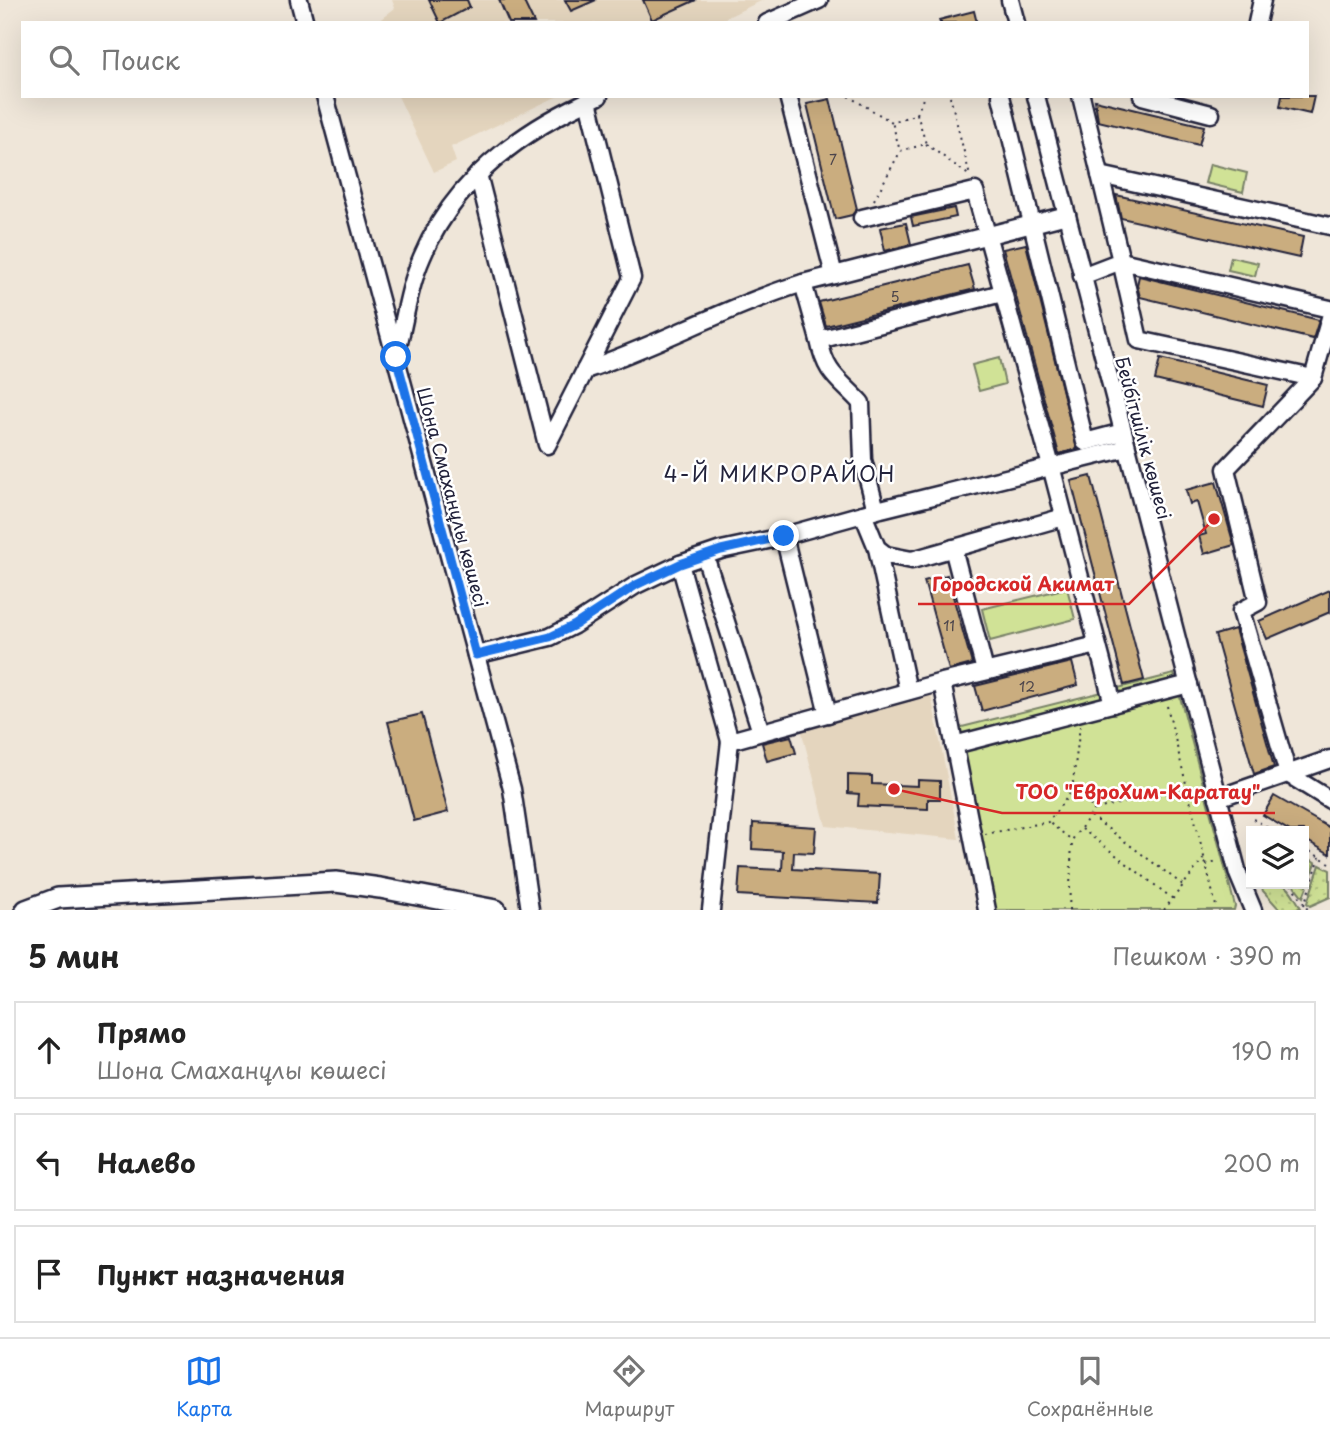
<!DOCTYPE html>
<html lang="ru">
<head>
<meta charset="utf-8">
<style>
  :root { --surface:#fff; --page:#f6f6f6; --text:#222; --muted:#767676; --line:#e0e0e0; --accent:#1a73e8 }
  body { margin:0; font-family:"Playpen Sans",sans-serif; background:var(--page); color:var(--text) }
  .controls { position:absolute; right:21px; bottom:21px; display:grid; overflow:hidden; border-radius:0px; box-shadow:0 7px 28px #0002 }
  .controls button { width:63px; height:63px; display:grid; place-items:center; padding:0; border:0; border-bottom:2px solid var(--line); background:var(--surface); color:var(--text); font:35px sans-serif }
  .stop { position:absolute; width:21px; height:21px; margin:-16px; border:5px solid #1a73e8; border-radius:50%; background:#fff }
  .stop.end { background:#1a73e8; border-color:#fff; box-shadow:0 2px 7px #0008 }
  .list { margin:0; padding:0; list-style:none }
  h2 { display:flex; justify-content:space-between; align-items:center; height:91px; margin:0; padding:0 28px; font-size:30px }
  h2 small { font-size:23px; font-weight:400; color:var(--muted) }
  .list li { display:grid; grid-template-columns:46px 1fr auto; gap:21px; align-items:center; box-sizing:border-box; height:98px; margin:0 14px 14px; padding:0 14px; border:2px solid var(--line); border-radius:0px }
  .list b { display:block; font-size:26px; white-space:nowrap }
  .list p { margin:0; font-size:23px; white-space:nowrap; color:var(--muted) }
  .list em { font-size:23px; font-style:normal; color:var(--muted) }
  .icon { flex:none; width:38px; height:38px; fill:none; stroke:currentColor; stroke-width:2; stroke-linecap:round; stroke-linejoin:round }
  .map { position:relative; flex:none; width:1330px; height:910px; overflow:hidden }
  .search { position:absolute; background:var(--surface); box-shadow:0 7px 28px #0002; left:21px; right:21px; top:21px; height:77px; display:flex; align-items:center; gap:18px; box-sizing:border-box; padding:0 24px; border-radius:0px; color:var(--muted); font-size:26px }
  .sheet { height:427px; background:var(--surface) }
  nav { display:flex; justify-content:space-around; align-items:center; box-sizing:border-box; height:98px; border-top:2px solid var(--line); background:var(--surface); font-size:19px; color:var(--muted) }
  nav a { display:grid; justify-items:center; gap:4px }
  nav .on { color:var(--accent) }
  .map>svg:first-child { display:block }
</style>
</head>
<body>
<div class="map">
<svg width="1330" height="910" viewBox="0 0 1330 910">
  <defs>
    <pattern id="grass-dots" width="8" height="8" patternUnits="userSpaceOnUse" patternTransform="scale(1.75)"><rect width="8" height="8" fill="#d0e296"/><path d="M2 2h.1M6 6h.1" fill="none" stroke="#b2c282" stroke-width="1.8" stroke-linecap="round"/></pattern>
  </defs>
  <rect width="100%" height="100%" fill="#efe6d9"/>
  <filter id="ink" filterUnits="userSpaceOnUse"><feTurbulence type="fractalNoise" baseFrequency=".0143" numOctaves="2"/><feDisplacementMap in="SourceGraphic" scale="14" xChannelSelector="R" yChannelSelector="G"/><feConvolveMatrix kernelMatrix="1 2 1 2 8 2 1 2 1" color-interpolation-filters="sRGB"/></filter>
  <g filter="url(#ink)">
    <g fill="#e4d5be">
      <path d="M392 0H763L715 23H376L395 8Z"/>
      <path d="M398 96H558L451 147 456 162 434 172Z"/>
      <path d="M931 695 959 839 826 826 801 729Z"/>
    </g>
    <g fill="url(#grass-dots)" stroke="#798268" stroke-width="2">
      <path d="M1304 855 1316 863 1303 897 1293 884H1304Z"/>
      <path d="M1320 865 1330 870V897L1310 906 1307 903Z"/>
      <path d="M1260 884C1289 884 1286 882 1301 908L1280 910 1263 891Z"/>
    </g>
    <g fill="#d0e296" stroke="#798268" stroke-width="2">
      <path d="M1210 164 1247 173 1243 192 1205 183Z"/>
      <path d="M1231 257 1258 263 1255 276 1228 270Z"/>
      <path d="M999 358 1005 384 979 391 972 365Z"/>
      <path d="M1067 588 1075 619 990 641 982 609Z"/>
      <path d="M1174 674 1235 906 1234 910H994L958 728Z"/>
    </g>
    <g fill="#caad7f" stroke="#22223b" stroke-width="2">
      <path d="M429 0H467L470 7 440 23Z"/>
      <path d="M499 0H523L534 23H509Z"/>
      <path d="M565 0H596L571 11Z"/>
      <path d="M643 0H696L652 20Z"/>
      <path d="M974 11 977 23H940L939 20Z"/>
      <path d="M1282 96H1314L1310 114 1280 107Z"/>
      <path d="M830 99 857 209 852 215 835 219 807 104Z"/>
      <path d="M1095 100 1204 126 1199 145 1098 121Z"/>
      <path d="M1116 195 1303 237 1299 258 1121 218Z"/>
      <path d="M954 208 956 217 913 226 911 217Z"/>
      <path d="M906 223 911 244 885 251 880 228Z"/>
      <path d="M1026 244 1077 449 1059 454 1003 249Z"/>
      <path d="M968 265 975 289 826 326 819 302Z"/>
      <path d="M1139 276 1319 320 1313 339 1140 297 1137 285Z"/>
      <path d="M1160 359 1268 385 1263 406 1155 380Z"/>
      <path d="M1091 476 1144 680 1124 685 1071 481Z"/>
      <path d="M1216 482 1234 545 1204 554 1199 536 1206 534 1197 502 1190 504 1186 490Z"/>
      <path d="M947 575 972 664 949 670 924 581Z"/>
      <path d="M1330 590V612L1267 639 1259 621Z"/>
      <path d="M1235 629 1274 767 1254 774 1215 635Z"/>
      <path d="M1072 662 1078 685 982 711 975 686Z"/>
      <path d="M422 714 448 812 414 821 388 722Z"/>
      <path d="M791 736 796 753 767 761 762 743Z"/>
      <path d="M848 775 872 776V784L918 786V780L940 781V799H928V809L858 806 859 794 848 793Z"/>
      <path d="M1274 796 1330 828V854L1304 839V831H1290L1263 815Z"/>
      <path d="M753 823 816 827 814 853 794 852 793 869 880 874 878 903 738 895 740 868 782 870 783 851 752 849Z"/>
    </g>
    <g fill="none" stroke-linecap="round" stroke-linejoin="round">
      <g stroke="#22223b" stroke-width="21">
        <g id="minor">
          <path d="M299 0 305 23"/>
          <path d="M1010 0 1016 23"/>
          <path d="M767 23 819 0"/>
          <path d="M1257 23 1262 0"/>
          <path d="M325 96 512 789 530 910"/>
          <path d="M788 96 834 275 1067 215"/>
          <path d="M1001 96 1085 442 1123 432"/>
          <path d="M1036 96 1238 874 1253 910"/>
          <path d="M1081 96 1121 261 1082 276"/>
          <path d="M1142 96 1211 114"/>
          <path d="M478 174 547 445 632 278 588 101"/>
          <path d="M1100 175 1330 226"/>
          <path d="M862 218 975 191 1051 466 1113 704"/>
          <path d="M834 275 803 283 819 340 1002 293"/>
          <path d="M1330 318 1313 378 1226 469 1258 602 1241 611 1288 774 1330 800"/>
          <path d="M819 340C826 375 838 378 861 403L863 460 876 510"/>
          <path d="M396 355C404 324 409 286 422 257 455 179 523 129 599 96"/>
          <path d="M585 370C659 345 728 306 803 283"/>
          <path d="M1313 378 1139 340 1121 261 1330 309"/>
          <path d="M863 514 877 548 886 555 912 560 1064 517"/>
          <path d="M784 536 828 714"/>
          <path d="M877 548 908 691"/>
          <path d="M953 548 985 671"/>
          <path d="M705 556 761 732"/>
          <path d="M680 564 730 741 942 682"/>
          <path d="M476 655 550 637 574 625 636 585 680 564 721 550 773 539 881 509 1127 448"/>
          <path d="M954 745 1189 684"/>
          <path d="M1218 798 1330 759"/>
          <path d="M711 910 730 741"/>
          <path d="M987 910 942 682 1097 645"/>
        </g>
      </g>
      <g stroke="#22223b" stroke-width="24">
        <path id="major" d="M26 910 58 898 336 882 380 888 496 910"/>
      </g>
      <g stroke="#22223b" stroke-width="2" stroke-dasharray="2 5" stroke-linecap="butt">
        <path d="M848 96 892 122 917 114 926 144 900 151 892 122"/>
        <path d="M950 96 970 176"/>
        <path d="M917 114 924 96"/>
        <path d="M926 144 970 176"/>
        <path d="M874 200 900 152"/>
        <path d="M1138 434 1148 432"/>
        <path d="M1167 706 1216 906"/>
        <path d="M1072 790 1080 726"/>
        <path d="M1096 809 1197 786"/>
        <path d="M1091 816 1183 885"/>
        <path d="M1253 819 1274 831"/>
        <path d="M1082 829 1173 899"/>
        <path d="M985 834 1048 822 1072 791 1095 809 1072 840 1048 822"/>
        <path d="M1304 848 1330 863"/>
        <path d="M1206 865 1217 862"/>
        <path d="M1291 884 1308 910"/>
        <path d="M1304 905 1320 857"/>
        <path d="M1069 910 1072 841"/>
        <path d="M1164 910 1204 858"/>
      </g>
      <use href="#minor" stroke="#fff" stroke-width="16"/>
      <use href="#major" stroke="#fff" stroke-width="19"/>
    </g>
  </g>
  <g fill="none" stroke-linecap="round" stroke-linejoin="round" filter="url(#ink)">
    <path stroke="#1a73e8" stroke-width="9" d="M396 357 476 655 550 637 575 625 636 585 680 564 721 550 784 536"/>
  </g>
  <g text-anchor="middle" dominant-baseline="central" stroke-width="5" stroke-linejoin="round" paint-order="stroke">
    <g font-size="14" fill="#4c454c">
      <text x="833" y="159">7</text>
      <text x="895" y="296">5</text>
      <text x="949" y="625">11</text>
      <text x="1027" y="686">12</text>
    </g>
    <g font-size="18" fill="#22223b" stroke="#fff">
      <text transform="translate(1144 438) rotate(75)">Бейбітшілік көшесі</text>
      <text transform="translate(453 497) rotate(75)">Шона Смаханұлы көшесі</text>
    </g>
    <g font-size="21" letter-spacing="2" fill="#22223b" stroke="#fff">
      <text x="780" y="473">4-Й МИКРОРАЙОН</text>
    </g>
  </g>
  <path fill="none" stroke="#d62828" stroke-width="2.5" d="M1214 519L1129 604H918M894 789L1002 813H1275"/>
  <g fill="#d62828" stroke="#fff" stroke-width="2.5">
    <circle cx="1214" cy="519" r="7"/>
    <circle cx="894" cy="789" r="7"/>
  </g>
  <g font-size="19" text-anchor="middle" font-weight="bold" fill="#d62828" stroke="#fff" stroke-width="5" stroke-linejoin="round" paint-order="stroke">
    <text x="1023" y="591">Городской Акимат</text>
    <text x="1138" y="799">ТОО "ЕвроХим-Каратау"</text>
  </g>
</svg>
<div class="controls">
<button><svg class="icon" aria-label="layers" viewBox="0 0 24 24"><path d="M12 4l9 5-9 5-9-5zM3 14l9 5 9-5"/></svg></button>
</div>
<div class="stop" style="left:396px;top:357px"></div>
<div class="stop end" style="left:784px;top:536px"></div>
<div class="search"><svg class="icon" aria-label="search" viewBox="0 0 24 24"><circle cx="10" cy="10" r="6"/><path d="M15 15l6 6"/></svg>Поиск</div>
</div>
<section class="sheet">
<h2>5 мин<small>Пешком · 390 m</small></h2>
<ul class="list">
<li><svg class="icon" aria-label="ahead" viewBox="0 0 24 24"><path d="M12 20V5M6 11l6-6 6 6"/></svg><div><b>Прямо</b><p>Шона Смаханұлы көшесі</p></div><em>190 m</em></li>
<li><svg class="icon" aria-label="left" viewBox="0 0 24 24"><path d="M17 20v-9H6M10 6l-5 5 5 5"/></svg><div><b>Налево</b></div><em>200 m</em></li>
<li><svg class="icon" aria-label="arrive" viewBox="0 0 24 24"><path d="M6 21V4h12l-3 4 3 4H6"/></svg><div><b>Пункт назначения</b></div></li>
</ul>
</section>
<nav>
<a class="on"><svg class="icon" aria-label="map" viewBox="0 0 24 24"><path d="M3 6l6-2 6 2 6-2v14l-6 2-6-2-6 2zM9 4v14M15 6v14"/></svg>Карта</a>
<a><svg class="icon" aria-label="directions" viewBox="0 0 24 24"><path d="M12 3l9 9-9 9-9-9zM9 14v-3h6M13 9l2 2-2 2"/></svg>Маршрут</a>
<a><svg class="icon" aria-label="saved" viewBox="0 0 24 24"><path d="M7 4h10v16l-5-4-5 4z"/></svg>Сохранённые</a>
</nav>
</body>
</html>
